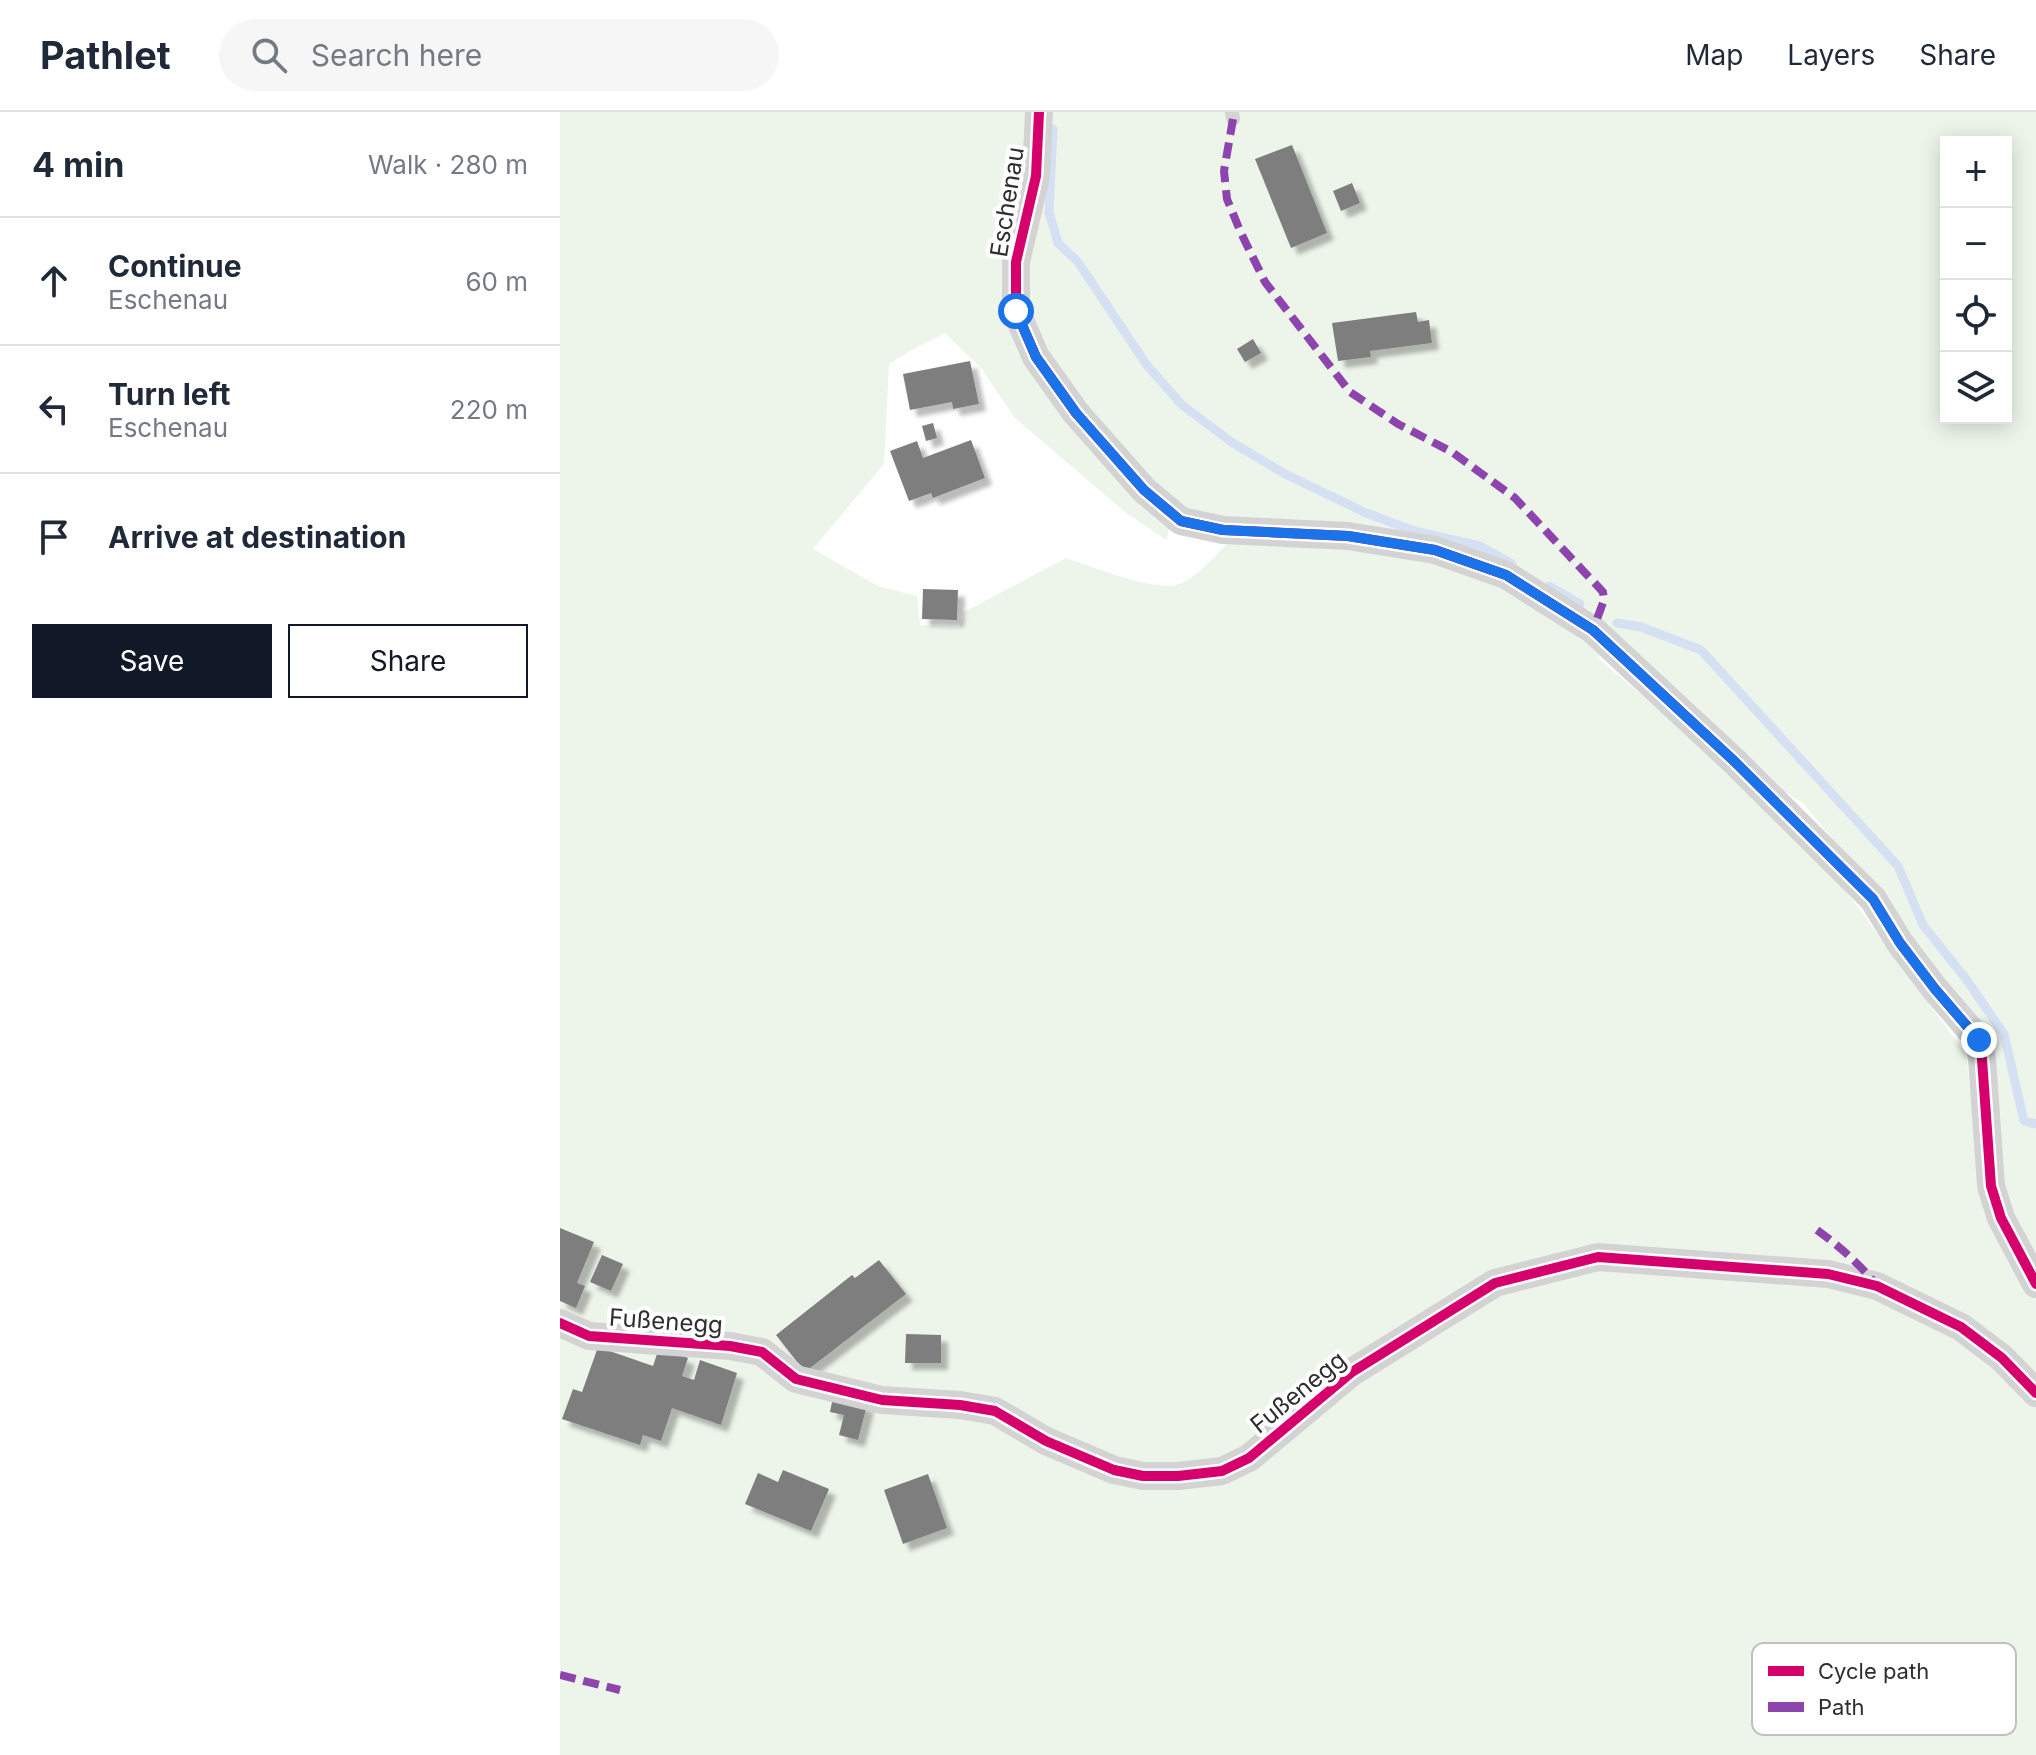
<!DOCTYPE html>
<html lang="en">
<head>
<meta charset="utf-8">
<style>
  :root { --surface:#fff; --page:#f6f6f7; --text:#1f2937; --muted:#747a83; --line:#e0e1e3; --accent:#111827 }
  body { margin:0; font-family:Inter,sans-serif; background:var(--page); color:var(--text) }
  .controls { position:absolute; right:24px; top:24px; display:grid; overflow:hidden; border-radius:0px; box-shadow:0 4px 20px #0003 }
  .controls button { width:72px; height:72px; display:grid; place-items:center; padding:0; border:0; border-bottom:2px solid var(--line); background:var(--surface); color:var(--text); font:40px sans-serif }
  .stop { position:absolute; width:24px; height:24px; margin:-18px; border:6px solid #1a73e8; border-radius:50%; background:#fff }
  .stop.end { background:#1a73e8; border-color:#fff; box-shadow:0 2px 8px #0008 }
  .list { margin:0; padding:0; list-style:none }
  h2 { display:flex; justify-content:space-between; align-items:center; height:104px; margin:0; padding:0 32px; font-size:34px }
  h2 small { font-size:26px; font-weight:400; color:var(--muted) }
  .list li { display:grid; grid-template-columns:52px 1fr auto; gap:24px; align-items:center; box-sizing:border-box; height:128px; padding:0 32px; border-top:2px solid var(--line) }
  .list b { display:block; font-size:30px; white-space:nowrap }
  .list p { margin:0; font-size:26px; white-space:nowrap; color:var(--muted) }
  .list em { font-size:26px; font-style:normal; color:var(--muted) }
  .actions { display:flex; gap:16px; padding:24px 32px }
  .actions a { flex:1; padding:18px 0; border:2px solid var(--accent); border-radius:0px; text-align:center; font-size:28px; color:var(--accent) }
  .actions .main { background:var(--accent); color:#fff }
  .icon { flex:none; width:44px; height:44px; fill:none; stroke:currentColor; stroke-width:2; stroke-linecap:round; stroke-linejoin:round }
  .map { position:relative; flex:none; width:1476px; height:1643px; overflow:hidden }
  header { display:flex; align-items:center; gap:48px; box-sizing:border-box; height:112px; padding:0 40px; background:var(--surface); border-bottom:2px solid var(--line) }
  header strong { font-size:38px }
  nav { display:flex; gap:44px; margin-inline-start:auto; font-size:28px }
  .search { width:560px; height:72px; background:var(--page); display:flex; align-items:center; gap:20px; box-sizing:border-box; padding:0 28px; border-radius:44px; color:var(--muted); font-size:30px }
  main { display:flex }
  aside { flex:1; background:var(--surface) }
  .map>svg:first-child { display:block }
</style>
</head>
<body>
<header>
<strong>Pathlet</strong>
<div class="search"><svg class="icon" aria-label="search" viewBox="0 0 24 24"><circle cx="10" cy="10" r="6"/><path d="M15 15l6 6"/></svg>Search here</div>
<nav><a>Map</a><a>Layers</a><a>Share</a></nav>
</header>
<main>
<aside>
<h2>4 min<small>Walk · 280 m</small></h2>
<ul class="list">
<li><svg class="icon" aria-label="ahead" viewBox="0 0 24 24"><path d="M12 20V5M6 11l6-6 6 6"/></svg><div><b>Continue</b><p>Eschenau</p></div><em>60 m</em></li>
<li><svg class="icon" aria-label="left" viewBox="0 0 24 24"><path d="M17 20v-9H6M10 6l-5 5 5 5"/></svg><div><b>Turn left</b><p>Eschenau</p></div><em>220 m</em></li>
<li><svg class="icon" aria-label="arrive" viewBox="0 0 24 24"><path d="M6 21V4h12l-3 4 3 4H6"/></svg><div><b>Arrive at destination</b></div></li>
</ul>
<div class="actions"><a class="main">Save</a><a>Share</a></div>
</aside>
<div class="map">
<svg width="1476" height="1643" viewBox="0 0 1476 1643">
  <defs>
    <filter id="shadow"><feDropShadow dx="7" dy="7" stdDeviation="2" flood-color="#0004"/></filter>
  </defs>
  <rect width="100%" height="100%" fill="#fff"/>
  <path fill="#edf5eb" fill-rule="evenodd" d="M0 0H1476V1643H0ZM1386 30H1446V306H1386ZM385 221 421 256 455 306 565 400 606 428 610 413 669 430C656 443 635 468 616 473 593 479 531 454 506 446L404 500 400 515 360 513 357 484 318 474 253 437 324 352 329 252 355 236ZM1048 518 1209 670 1243 691 1316 779 1434 957 1440 1084 1415 1021 1406 942 1272 760 1123 618 1039 547Z"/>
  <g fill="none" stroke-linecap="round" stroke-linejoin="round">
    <g stroke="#d6e0f3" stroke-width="9">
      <path d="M493 17 489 100 498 131 518 150 586 252 622 293 673 331 725 362 804 400 854 419 920 434 952 452"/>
      <path d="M989 474 1020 492"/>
      <path d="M1057 511 1081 515 1141 538 1338 754 1363 813 1406 867 1444 922 1464 1009 1476 1012"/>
    </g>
  </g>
  <g fill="#7e7e7e" filter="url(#shadow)">
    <path d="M732 33 767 121 731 136 695 47Z"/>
    <path d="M792 71 800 91 781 99 773 79Z"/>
    <path d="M856 200 858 210 869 208 872 231 810 239 811 245 778 249 772 211Z"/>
    <path d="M693 227 701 241 685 250 677 237Z"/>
    <path d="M410 249 419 292 393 297 392 290 350 298 343 262Z"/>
    <path d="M373 311 377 326 366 329 362 314Z"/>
    <path d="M411 328 425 366 373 386 371 381 349 389 330 339 357 329 363 346Z"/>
    <path d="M363 477 398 478 397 508 362 507Z"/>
    <path d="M0 1116 34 1130 17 1171 25 1174 16 1196 0 1189Z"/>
    <path d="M42 1143 63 1152 51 1179 30 1170Z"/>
    <path d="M319 1148 346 1182 245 1260 216 1223 292 1163 295 1166Z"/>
    <path d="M346 1222 381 1223V1251H345Z"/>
    <path d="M38 1235 93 1254 99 1236 128 1246 122 1264 134 1268 140 1248 177 1261 161 1313 112 1296 101 1329 83 1323 80 1333 2 1307 13 1277 22 1280Z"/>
    <path d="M273 1285 307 1293 298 1328 279 1323 284 1303 270 1300Z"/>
    <path d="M223 1358 269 1377 251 1419 185 1392 198 1361 218 1370Z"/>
    <path d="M368 1362 387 1416 343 1432 324 1378Z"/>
  </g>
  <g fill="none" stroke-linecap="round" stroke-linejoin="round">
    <path stroke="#d3d3d3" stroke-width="14" d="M672 0 673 7"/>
    <g stroke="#d3d3d3" stroke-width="28">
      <path d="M479 0 476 64 456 150V199L476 245 516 301 584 378 621 409 663 418 788 424 875 438 946 463 1033 518 1174 649 1313 787 1340 831 1375 877 1419 928 1422 947 1431 1074 1441 1106 1476 1172"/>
      <path d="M0 1211 29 1224 170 1234 202 1240 236 1267 322 1288 400 1293 435 1299 486 1329 554 1358 583 1364H618L662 1359 689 1346 792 1260 935 1171 1038 1145 1268 1162 1317 1174 1401 1215 1442 1246 1476 1281"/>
    </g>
    <g stroke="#8e44ad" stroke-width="8" stroke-dasharray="16 8" stroke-linecap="butt">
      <path d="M673 7 664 59 667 87 681 121 705 170 790 280 838 312 892 340 955 386 1043 480 1044 488 1033 518"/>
      <path d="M1257 1118C1280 1135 1300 1152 1317 1174"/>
      <path d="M0 1563 60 1578"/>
    </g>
    <g stroke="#fff" stroke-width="15">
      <g id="cycleway">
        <path d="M479 0 476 64 456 150V199L476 245 516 301 584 378 621 409 663 418 788 424 875 438 946 463 1033 518 1174 649 1313 787 1340 831 1375 877 1419 928 1422 947 1431 1074 1441 1106 1476 1172"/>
        <path d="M0 1211 29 1224 170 1234 202 1240 236 1267 322 1288 400 1293 435 1299 486 1329 554 1358 583 1364H618L662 1359 689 1346 792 1260 935 1171 1038 1145 1268 1162 1317 1174 1401 1215 1442 1246 1476 1281"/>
      </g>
    </g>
    <use href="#cycleway" stroke="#d6006c" stroke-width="10"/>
  </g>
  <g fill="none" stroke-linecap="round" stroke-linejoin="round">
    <path stroke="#1a73e8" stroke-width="10" d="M456 199 476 245 516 301 584 378 621 409 663 418 788 424 875 438 946 463 1033 518 1174 649 1313 787 1340 831 1375 877 1419 928"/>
  </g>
  <g text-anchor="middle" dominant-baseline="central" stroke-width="8" stroke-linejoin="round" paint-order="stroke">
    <g font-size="24" fill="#2e2e2e" stroke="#fff">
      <text transform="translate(447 90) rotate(-81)">Eschenau</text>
      <text transform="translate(106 1209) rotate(4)">Fußenegg</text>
      <text transform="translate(738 1280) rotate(-39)">Fußenegg</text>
    </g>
  </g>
  <rect x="1192" y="1531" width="264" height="92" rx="12" fill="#fff" stroke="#c0c0c0" stroke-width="2"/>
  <rect x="1208" y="1554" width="36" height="10" fill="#d6006c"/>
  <rect x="1208" y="1590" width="36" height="10" fill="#8e44ad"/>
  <g font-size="22" fill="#2e2e2e">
    <text x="1258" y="1567">Cycle path</text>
    <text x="1258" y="1603">Path</text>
  </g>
</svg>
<div class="controls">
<button>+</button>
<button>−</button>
<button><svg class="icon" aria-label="locate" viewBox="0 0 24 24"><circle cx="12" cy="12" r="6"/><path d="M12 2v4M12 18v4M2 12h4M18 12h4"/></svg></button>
<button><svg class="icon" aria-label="layers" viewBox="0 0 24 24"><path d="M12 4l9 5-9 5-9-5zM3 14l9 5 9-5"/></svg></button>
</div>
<div class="stop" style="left:456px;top:199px"></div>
<div class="stop end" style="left:1419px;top:928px"></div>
</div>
</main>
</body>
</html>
